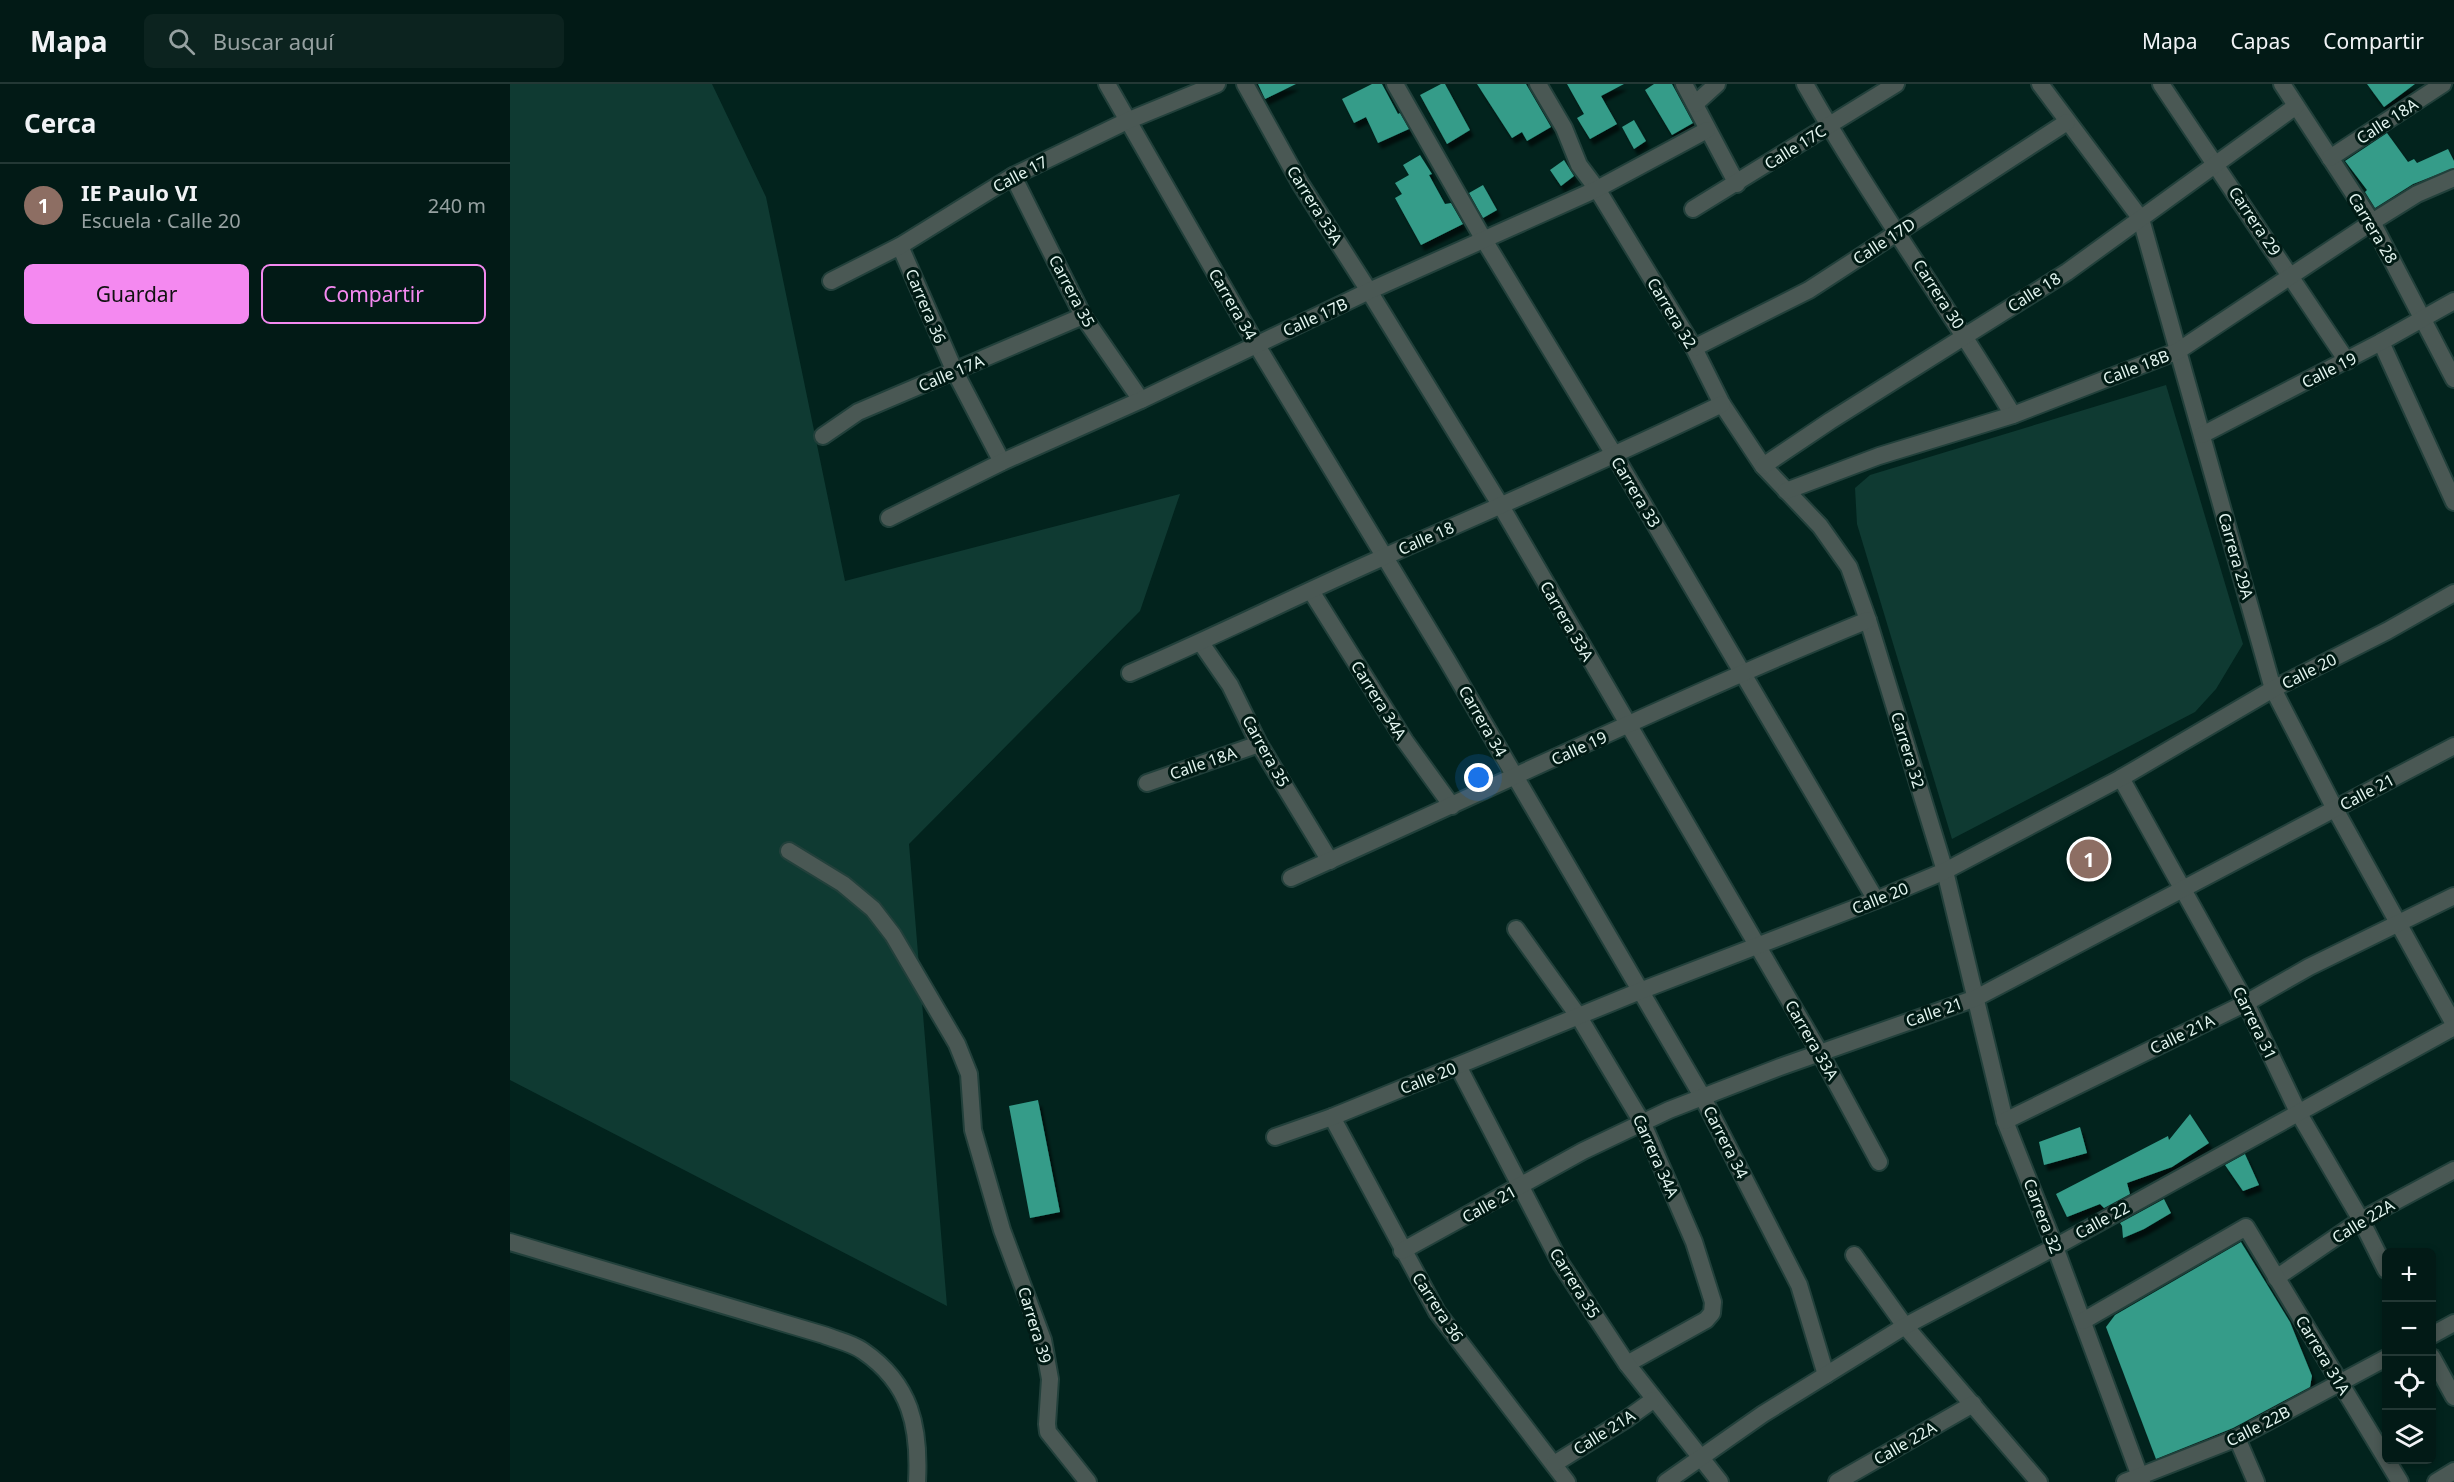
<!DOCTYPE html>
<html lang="es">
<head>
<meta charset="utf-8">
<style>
  :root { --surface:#021a16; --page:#0c231f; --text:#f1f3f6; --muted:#96a1a1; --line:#233835; --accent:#f489f0 }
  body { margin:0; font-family:"Noto Sans",sans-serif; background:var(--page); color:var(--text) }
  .controls { position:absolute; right:18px; bottom:18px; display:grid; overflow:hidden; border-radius:9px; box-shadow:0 3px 9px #0003 }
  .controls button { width:54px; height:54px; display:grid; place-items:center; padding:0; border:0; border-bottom:2px solid var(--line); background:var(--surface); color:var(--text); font:30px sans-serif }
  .you { position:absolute; left:969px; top:694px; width:21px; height:21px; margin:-15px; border:4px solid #fff; border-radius:50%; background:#1a73e8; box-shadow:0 0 0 9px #1a73e833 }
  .badge { display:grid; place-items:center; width:39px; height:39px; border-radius:50%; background:var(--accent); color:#fff; font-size:20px; font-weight:700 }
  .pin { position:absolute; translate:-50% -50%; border:3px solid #fff; box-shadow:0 2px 6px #0006 }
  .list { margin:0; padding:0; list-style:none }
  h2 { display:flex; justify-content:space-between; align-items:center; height:78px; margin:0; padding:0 24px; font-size:26px }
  h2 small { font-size:20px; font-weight:400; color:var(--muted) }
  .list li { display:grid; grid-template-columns:39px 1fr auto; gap:18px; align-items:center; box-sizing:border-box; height:84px; padding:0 24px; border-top:2px solid var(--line) }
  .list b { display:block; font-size:22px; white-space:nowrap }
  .list p { margin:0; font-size:20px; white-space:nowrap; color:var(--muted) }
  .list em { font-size:20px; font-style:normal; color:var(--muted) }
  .actions { display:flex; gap:12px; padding:18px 24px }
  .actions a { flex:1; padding:14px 0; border:2px solid var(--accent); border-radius:9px; text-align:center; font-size:21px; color:var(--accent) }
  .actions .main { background:var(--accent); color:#111 }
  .icon { flex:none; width:33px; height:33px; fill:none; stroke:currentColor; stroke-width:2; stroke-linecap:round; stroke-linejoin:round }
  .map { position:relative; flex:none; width:1944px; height:1398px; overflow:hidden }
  header { display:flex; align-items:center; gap:36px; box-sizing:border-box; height:84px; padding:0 30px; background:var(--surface); border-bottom:2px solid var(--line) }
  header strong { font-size:28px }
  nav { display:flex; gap:33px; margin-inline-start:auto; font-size:21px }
  .search { width:420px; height:54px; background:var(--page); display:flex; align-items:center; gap:15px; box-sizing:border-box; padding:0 21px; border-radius:9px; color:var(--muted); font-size:22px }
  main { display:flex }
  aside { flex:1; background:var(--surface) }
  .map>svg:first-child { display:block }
</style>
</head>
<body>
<header>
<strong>Mapa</strong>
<div class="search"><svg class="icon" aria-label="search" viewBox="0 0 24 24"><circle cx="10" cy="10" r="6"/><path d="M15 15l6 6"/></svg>Buscar aquí</div>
<nav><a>Mapa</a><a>Capas</a><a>Compartir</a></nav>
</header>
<main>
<aside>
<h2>Cerca<small></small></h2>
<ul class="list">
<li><span class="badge" style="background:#8d6e63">1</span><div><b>IE Paulo VI</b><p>Escuela · Calle 20</p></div><em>240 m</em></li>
</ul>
<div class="actions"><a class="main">Guardar</a><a>Compartir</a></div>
</aside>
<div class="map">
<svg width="1944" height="1398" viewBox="0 0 1944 1398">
  <defs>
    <filter id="shadow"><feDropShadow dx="3.5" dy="6" stdDeviation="1.5" flood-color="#0009"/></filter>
  </defs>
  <rect width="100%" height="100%" fill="#02231d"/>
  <g fill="#0f3a32">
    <path d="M0 0H202L256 113 335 497 670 410 630 527 399 760 437 1222 0 996Z"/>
    <path d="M1656 301 1733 560 1706 605 1685 628 1442 755 1347 440 1345 404 1360 391Z"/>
  </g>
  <g fill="#349c89" filter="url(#shadow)">
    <path d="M748 0H786L755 15Z"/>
    <path d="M862 0H872L888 30 890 29 899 45 868 59 856 33 844 39 832 15Z"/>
    <path d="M931 0H935L960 46 937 60 910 11Z"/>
    <path d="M967 0H1016L1041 43 1017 57 1012 48 1002 54Z"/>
    <path d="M1057 0H1114L1091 12 1107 40 1080 55 1067 34 1074 30Z"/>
    <path d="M1144 0H1162L1183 39 1162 51 1135 6Z"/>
    <path d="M1857 0H1905L1874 23Z"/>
    <path d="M1124 36 1136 57 1124 65 1112 43Z"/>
    <path d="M1877 49 1898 78 1904 75 1907 79 1938 65 1944 77V84L1903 100 1865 124 1855 108 1857 106 1835 77Z"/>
    <path d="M910 71 922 90 919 91 935 120 941 119 953 140 911 161 885 114 892 110 885 99 899 91 893 81Z"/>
    <path d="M1054 76 1064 92 1051 102 1040 86Z"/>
    <path d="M973 101 987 126 973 134 959 109Z"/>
    <path d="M528 1016 550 1128 520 1134 499 1022Z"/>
    <path d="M1680 1030 1699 1059 1662 1083 1617 1099 1620 1110 1594 1124 1590 1120 1557 1133 1546 1110 1658 1052 1659 1056Z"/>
    <path d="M1570 1043 1577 1069 1534 1081 1529 1058Z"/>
    <path d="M1735 1070 1749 1101 1733 1107 1715 1081Z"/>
    <path d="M1654 1115 1661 1129 1634 1145 1613 1154 1612 1142 1610 1139Z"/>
    <path d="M1731 1158 1780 1238 1802 1292 1800 1303 1723 1344 1646 1375 1596 1243 1605 1231Z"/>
  </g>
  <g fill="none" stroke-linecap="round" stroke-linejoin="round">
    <g stroke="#22403b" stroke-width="20">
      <g id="street">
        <path d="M597 0 746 260 937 576 1192 1012 1289 1201 1316 1291"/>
        <path d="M735 0 790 99 859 207 991 422 1310 969 1369 1078"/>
        <path d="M885 0 974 156 1105 372 1366 816"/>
        <path d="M1028 0 1054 44 1069 81 1087 105 1184 264 1212 320 1253 382 1310 442 1339 483 1358 536 1435 787 1495 1037 1545 1163 1632 1398"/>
        <path d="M1174 0 1227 100"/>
        <path d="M1295 0C1359 113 1436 219 1503 331"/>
        <path d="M1530 0 1631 135 1763 605 1825 725 1944 940"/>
        <path d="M1651 0 1837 277"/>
        <path d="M1772 0 1862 138 1944 295"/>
        <path d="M1185 20 1207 0"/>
        <path d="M1820 74 1933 0"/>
        <path d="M503 92 573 232 631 316"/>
        <path d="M1183 125 1386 0"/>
        <path d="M390 162 445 288 492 378"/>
        <path d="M321 197 390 162 503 92 617 37 707 0"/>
        <path d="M1871 258 1944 418"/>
        <path d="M1184 264 1299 206 1557 38"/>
        <path d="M1692 351 1871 258 1944 217"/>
        <path d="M313 352 348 328 573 232"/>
        <path d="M1253 382 1320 337 1557 188 1786 22"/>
        <path d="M1276 407 1369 372 1503 331 1668 267 1862 138 1907 110 1944 94"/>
        <path d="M379 434 492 378 631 316 859 207 1087 105 1197 46"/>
        <path d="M801 507 895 657 942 722"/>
        <path d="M691 559 720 601 749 660 820 777"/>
        <path d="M620 589C706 552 790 510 876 472 989 422 1101 374 1212 320"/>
        <path d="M1611 694 1736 919 1788 1028 1851 1136 1876 1186"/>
        <path d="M637 699 749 660"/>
        <path d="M279 767 333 800 363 825 383 851 447 960 459 990 463 1046 492 1146 533 1256 540 1295 537 1340 538 1348 578 1398"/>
        <path d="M781 794C974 708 1163 616 1358 536"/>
        <path d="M1006 845 1069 933 1133 1040 1184 1158 1203 1218 1202 1229 1196 1236 1117 1280"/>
        <path d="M948 982 1051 1180 1117 1280 1210 1398"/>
        <path d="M822 1033 927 1228 1057 1398"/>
        <path d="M1495 1037 1736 919 1799 883 1944 812"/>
        <path d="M765 1053 822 1033 1130 907 1366 816 1435 787 1611 694 1763 605 1877 547 1944 509"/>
        <path d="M0 1158 314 1251C326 1256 342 1259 353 1267 401 1300 410 1343 407 1398"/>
        <path d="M892 1167 1073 1067 1159 1026 1270 983 1466 914 1944 662"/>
        <path d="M1344 1171 1395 1242 1529 1398"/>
        <path d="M1766 1194 1851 1136 1944 1086"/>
        <path d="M1573 1237 1736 1143 1890 1398"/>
        <path d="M1922 1251 1944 1239"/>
        <path d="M1922 1273 1944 1313"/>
        <path d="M1727 1354 1746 1398"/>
        <path d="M1044 1380 1118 1334 1143 1316"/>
        <path d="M1156 1398 1253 1330 1395 1242 1545 1163 1944 943"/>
        <path d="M1327 1398 1463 1320"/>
        <path d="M1615 1398 1727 1354 1876 1274"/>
        <path d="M1926 1398 1944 1387"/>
      </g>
    </g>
    <use href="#street" stroke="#4a5854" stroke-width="16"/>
  </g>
  <g text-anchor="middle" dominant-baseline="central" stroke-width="6" stroke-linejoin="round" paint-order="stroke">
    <g font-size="16" fill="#e3f5f0" stroke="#001a14">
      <text transform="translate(1877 37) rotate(-33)">Calle 18A</text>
      <text transform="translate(1285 63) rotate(-32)">Calle 17C</text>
      <text transform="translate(510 90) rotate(-28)">Calle 17</text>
      <text transform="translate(805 121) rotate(58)">Carrera 33A</text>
      <text transform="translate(1745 137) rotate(56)">Carrera 29</text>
      <text transform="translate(1863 144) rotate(59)">Carrera 28</text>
      <text transform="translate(1374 157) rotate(-33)">Calle 17D</text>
      <text transform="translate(562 207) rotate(62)">Carrera 35</text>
      <text transform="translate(1524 208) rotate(-32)">Calle 18</text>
      <text transform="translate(1429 210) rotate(57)">Carrera 30</text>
      <text transform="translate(723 220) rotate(60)">Carrera 34</text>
      <text transform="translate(416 222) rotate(67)">Carrera 36</text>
      <text transform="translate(1162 229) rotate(59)">Carrera 32</text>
      <text transform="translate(805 233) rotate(-25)">Calle 17B</text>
      <text transform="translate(1626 283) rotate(-21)">Calle 18B</text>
      <text transform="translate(1819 286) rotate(-27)">Calle 19</text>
      <text transform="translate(441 289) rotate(-23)">Calle 17A</text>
      <text transform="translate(1126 408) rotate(59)">Carrera 33</text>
      <text transform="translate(916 454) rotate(-24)">Calle 18</text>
      <text transform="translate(1726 472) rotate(74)">Carrera 29A</text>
      <text transform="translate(1057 537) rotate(60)">Carrera 33A</text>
      <text transform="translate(1799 587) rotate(-27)">Calle 20</text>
      <text transform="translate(869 616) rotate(58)">Carrera 34A</text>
      <text transform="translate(973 637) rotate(60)">Carrera 34</text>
      <text transform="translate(1069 664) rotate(-25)">Calle 19</text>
      <text transform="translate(1398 666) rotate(73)">Carrera 32</text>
      <text transform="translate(756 667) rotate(61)">Carrera 35</text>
      <text transform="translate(693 679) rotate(-19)">Calle 18A</text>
      <text transform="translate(1857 708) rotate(-28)">Calle 21</text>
      <text transform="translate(1370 814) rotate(-22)">Calle 20</text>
      <text transform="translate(1424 928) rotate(-19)">Calle 21</text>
      <text transform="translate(1745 939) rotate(64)">Carrera 31</text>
      <text transform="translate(1672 950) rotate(-26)">Calle 21A</text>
      <text transform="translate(1302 956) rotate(60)">Carrera 33A</text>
      <text transform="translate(918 994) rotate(-22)">Calle 20</text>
      <text transform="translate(1216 1058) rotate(63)">Carrera 34</text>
      <text transform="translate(1146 1072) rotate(66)">Carrera 34A</text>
      <text transform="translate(979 1120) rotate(-29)">Calle 21</text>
      <text transform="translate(1533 1132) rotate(69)">Carrera 32</text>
      <text transform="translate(1592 1136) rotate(-29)">Calle 22</text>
      <text transform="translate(1853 1137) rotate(-31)">Calle 22A</text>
      <text transform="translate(1065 1199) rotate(58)">Carrera 35</text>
      <text transform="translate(928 1223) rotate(57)">Carrera 36</text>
      <text transform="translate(525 1241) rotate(73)">Carrera 39</text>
      <text transform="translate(1813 1271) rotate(59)">Carrera 31A</text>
      <text transform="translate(1748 1342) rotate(-27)">Calle 22B</text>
      <text transform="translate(1094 1348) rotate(-32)">Calle 21A</text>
      <text transform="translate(1395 1359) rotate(-30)">Calle 22A</text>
    </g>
  </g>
</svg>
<div class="controls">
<button>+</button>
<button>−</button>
<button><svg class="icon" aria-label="locate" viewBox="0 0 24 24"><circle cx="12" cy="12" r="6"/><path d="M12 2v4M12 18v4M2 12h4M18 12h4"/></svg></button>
<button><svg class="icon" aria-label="layers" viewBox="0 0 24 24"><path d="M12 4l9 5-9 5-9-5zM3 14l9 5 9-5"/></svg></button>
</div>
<div class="you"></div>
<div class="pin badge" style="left:1579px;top:775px;background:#8d6e63">1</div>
</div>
</main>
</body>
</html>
